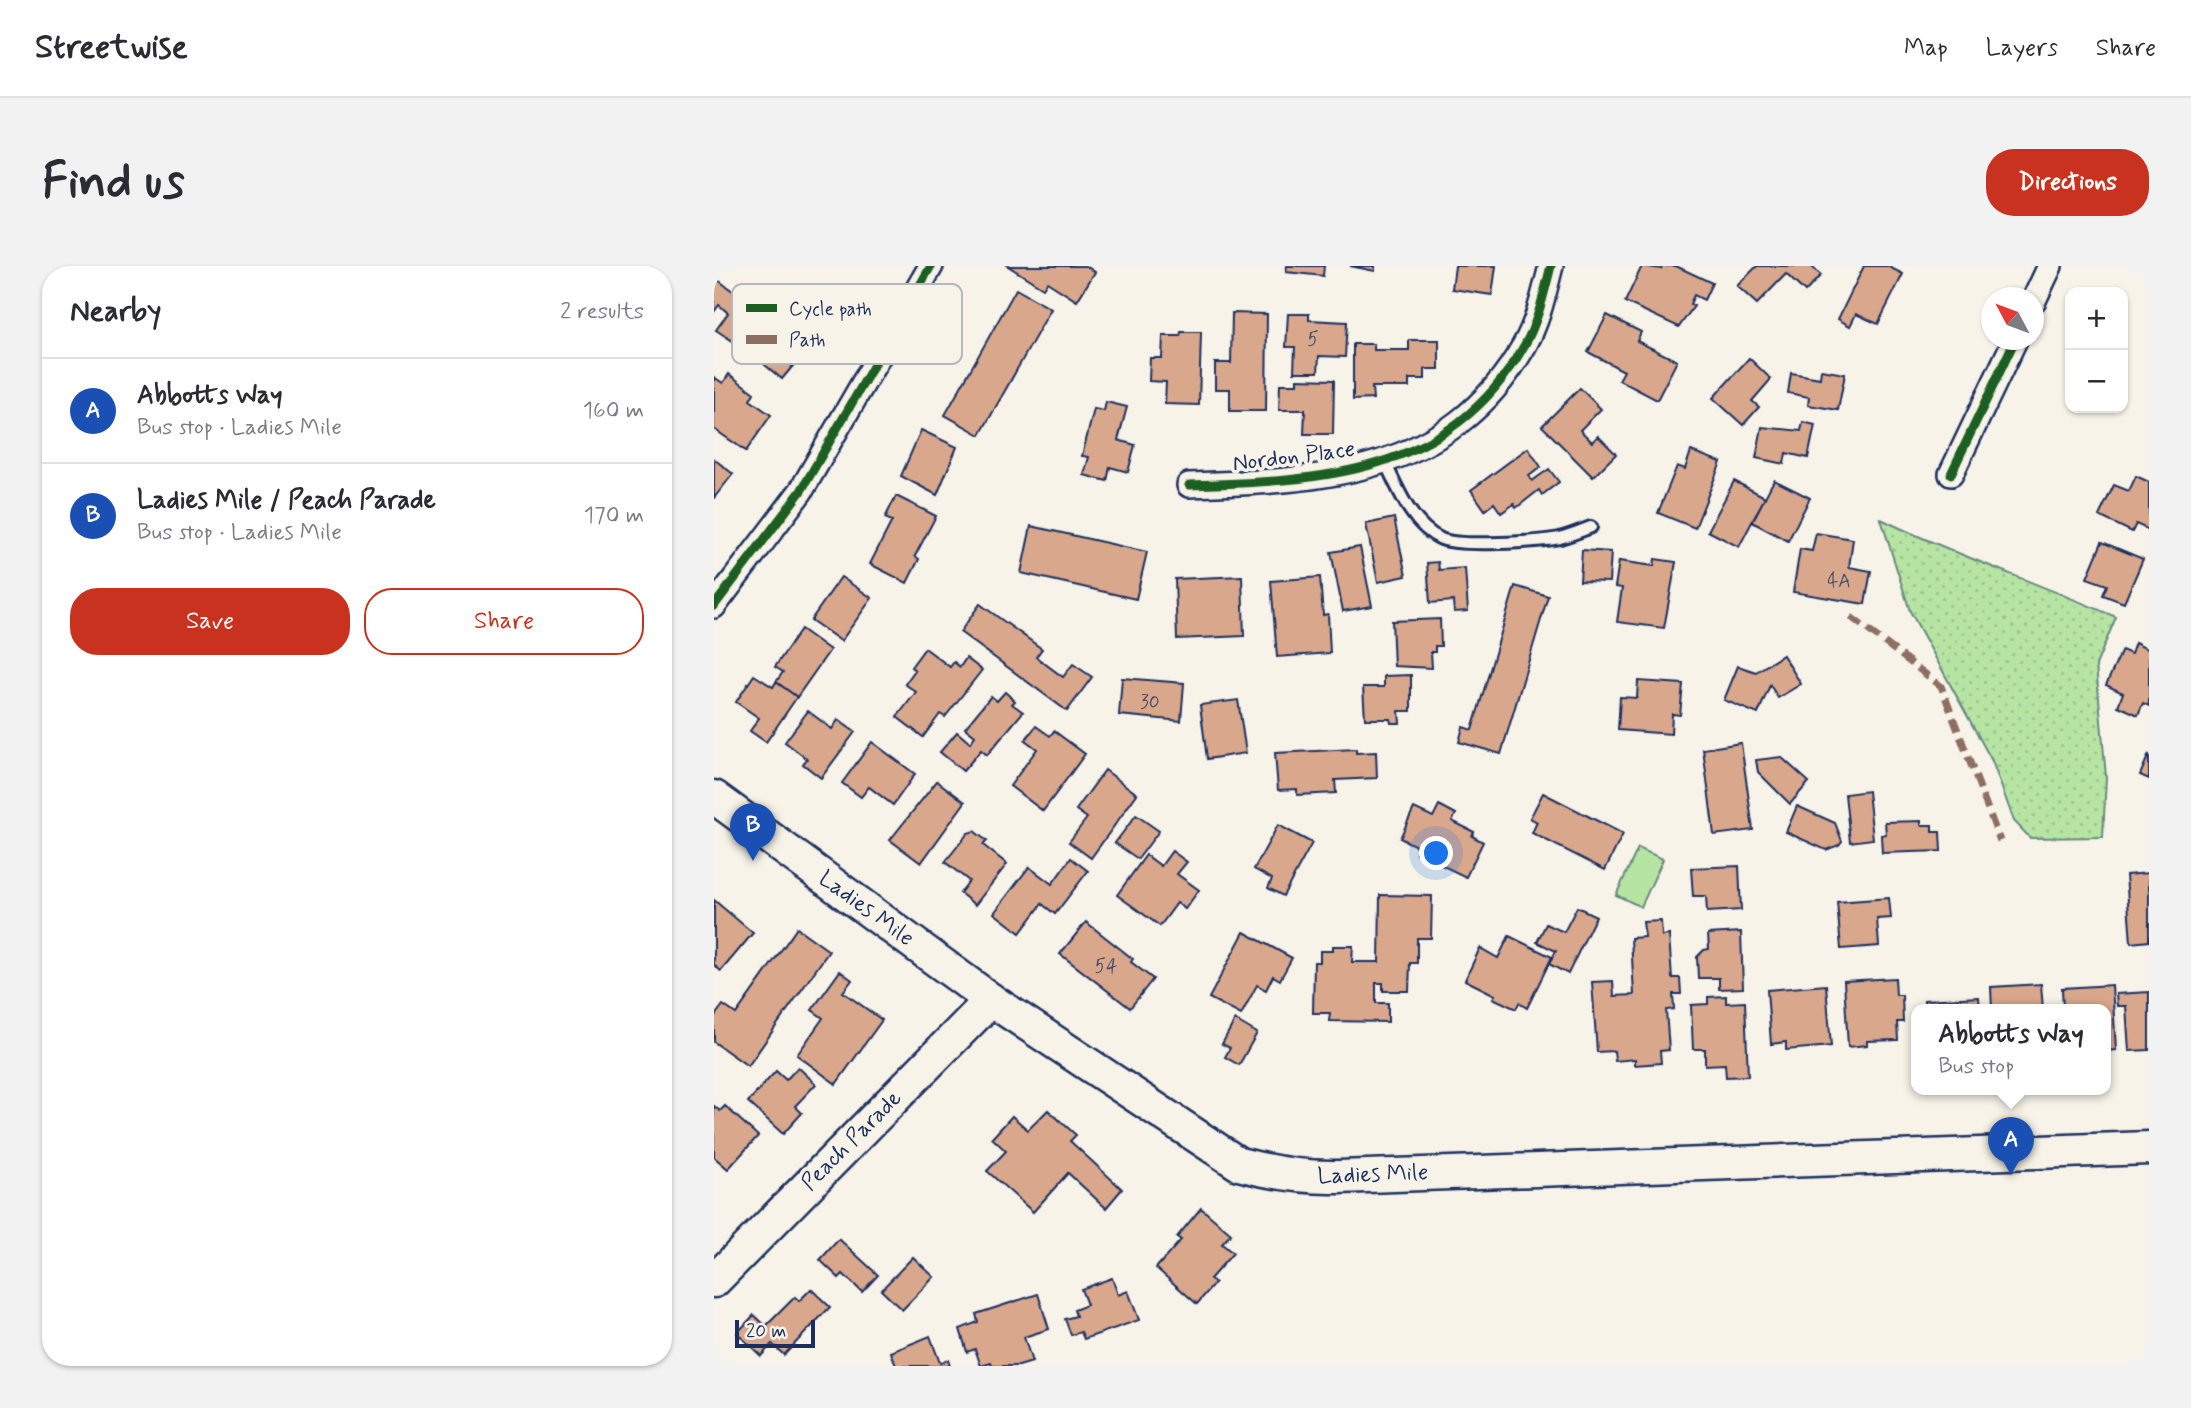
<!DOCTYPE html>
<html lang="en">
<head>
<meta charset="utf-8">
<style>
  :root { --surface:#fff; --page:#f2f2f3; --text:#2b2b33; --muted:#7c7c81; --line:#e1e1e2; --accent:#c8321e }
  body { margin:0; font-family:Mynerve,sans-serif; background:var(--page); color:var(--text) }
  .controls { position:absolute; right:21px; top:21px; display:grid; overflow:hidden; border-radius:14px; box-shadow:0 2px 5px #0004 }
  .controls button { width:63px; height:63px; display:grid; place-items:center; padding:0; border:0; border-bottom:2px solid var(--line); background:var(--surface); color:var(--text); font:35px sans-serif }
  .compass { position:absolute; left:1267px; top:21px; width:63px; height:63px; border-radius:50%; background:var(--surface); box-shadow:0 2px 5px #0004; rotate:311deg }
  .scale { position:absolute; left:21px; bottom:18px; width:80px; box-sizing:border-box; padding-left:7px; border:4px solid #1b2f5e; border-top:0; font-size:19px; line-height:24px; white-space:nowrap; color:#1b2f5e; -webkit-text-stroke:5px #f7f3e8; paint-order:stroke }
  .you { position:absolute; left:723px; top:588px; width:24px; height:24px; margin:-18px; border:5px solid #fff; border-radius:50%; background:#1a73e8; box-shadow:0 0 0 10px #1a73e833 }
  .badge { display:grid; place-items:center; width:46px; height:46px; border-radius:50%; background:var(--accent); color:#fff; font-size:23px; font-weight:700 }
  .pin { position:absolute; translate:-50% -58px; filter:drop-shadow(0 2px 4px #0008) }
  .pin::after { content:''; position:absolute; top:37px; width:24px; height:21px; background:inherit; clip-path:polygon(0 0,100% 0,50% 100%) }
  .popup { position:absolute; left:1197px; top:738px; width:200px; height:91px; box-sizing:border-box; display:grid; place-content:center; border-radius:14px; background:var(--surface); filter:drop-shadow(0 2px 5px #0005); font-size:23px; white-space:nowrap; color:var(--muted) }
  .popup b { font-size:26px; color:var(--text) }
  .popup::after { content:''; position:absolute; left:50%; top:100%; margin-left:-14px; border:14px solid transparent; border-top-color:var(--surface) }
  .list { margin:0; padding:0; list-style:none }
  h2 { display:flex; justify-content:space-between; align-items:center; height:91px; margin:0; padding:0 28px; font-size:30px }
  h2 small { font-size:23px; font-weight:400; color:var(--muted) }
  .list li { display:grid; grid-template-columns:46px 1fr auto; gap:21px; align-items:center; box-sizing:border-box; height:105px; padding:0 28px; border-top:2px solid var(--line) }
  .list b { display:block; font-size:26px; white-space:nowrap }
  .list p { margin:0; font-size:23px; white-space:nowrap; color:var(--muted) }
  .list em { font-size:23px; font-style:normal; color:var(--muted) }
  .actions { display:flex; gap:14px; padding:21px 28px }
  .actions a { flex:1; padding:16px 0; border:2px solid var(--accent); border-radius:28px; text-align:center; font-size:24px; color:var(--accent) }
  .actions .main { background:var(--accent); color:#fff }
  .map { position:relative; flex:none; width:1435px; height:1100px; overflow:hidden; border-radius:28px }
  header { display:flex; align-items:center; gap:42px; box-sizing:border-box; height:98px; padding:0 35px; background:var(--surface); border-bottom:2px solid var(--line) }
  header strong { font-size:33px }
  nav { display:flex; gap:38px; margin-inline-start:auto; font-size:24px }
  .intro { display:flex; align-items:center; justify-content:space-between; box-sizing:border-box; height:168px; padding:0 42px }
  h1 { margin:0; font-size:49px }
  .button { padding:18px 32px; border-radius:28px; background:var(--accent); color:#fff; font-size:24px; font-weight:700 }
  main { display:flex; gap:42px; padding:0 42px }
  aside { flex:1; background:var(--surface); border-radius:28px; box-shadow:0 2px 5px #0004 }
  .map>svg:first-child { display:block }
</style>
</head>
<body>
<header>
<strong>Streetwise</strong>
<nav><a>Map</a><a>Layers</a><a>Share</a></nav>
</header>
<div class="intro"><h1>Find us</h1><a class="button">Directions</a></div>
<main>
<aside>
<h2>Nearby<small>2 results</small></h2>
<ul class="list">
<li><span class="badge" style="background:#1a4fb4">A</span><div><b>Abbotts Way</b><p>Bus stop · Ladies Mile</p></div><em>160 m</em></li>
<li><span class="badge" style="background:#1a4fb4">B</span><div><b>Ladies Mile / Peach Parade</b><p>Bus stop · Ladies Mile</p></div><em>170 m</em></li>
</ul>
<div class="actions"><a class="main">Save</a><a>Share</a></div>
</aside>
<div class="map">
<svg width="1435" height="1100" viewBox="0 0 1435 1100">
  <defs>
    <pattern id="grass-dots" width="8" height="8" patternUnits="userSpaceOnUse" patternTransform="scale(1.75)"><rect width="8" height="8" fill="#b6e4a2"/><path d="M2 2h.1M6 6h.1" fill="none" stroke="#9cc48e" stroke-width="1.8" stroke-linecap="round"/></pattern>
  </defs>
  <rect width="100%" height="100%" fill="#f7f3e8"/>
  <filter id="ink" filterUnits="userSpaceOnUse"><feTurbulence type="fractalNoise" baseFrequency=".0143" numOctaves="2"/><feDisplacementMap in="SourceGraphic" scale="14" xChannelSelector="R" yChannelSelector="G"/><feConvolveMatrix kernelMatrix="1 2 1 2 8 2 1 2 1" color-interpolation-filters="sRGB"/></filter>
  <g filter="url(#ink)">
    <path fill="url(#grass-dots)" stroke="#688a80" stroke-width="2" d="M1167 253C1243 290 1324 317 1402 351L1382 399 1392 511 1389 571 1316 572 1300 555 1278 495 1196 345Z"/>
    <path fill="#b6e4a2" stroke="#688a80" stroke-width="2" d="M924 582 949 593 927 641 902 629Z"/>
    <g fill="#d9a78c" stroke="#1b2f5e" stroke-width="2">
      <path d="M294 0H372L381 6 363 35 333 16 329 22Z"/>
      <path d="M573 0H610L609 10 572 6Z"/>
      <path d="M636 0H661V5Z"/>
      <path d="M741 0H782L778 29 738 23Z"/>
      <path d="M928 0 947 3 949 0H962L998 17 990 34 980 29 976 38 980 40 965 61 911 36Z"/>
      <path d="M1043 0H1097L1107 9 1091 26 1072 8 1043 38 1023 20Z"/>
      <path d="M1150 0H1173L1189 8 1164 58 1142 48 1136 60 1124 53Z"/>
      <path d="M0 11 44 44 20 76 2 64 14 47 5 39 0 46Z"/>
      <path d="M302 23 337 43 266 169 231 149Z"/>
      <path d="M518 47 553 48 552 145H516V123H501V97H517Z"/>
      <path d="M574 48H595V54L633 56 631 91 605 90 604 106H580L581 81H572Z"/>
      <path d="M893 49 927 66 923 75 963 95 943 134 905 114 910 105 874 86Z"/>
      <path d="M55 60 69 62 93 83 68 113 34 85Z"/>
      <path d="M467 66H487L485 139 451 138 452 116 435 115 436 92H448L449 70H466Z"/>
      <path d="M695 74H725V103H711V113H695V121H658L659 133 639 134V78H660V84H695Z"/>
      <path d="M1035 92 1057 113 1038 135 1045 141 1029 159 999 132Z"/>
      <path d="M1107 104 1131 108 1124 144 1094 139 1095 131 1074 127 1077 107 1106 112Z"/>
      <path d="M15 108 40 127 36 134 57 149 32 185 0 163V111L9 117Z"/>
      <path d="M583 113 620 114 619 168H590L591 144H565L566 118H583Z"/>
      <path d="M866 122 887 143 866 164 878 176 884 170 902 188 879 211 828 160Z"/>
      <path d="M392 136 413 141 404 174 421 179 414 206 396 201 393 215 370 209 375 191 368 190 380 143 390 145Z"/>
      <path d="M1089 156 1101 159 1094 192 1072 187 1070 198 1042 192 1048 161 1087 165Z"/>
      <path d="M207 164 243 181 223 229 187 210Z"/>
      <path d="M814 182 827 201 815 210 818 215 835 203 845 216 828 229 825 224 802 242 800 238 787 247 780 237 771 244 757 224Z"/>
      <path d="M977 185 1007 196 981 262 944 247 963 200 971 203Z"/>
      <path d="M0 193 19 208 0 232Z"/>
      <path d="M1422 210 1435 216V264L1422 258 1418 266 1385 250 1400 219 1415 225Z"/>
      <path d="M1060 214 1096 232 1074 275 1038 256Z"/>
      <path d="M1020 215 1051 231 1025 281 994 265Z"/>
      <path d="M182 230 222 250 201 290 205 293 193 317 156 298 178 255 171 252Z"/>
      <path d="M680 252 692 310 664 316 652 258Z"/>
      <path d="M317 260 433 286 422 333 307 307Z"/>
      <path d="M1102 267 1139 273 1135 301 1157 305 1151 338 1079 326 1086 283 1098 285Z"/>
      <path d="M1388 276 1429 293 1410 337 1389 329 1393 319 1373 312Z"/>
      <path d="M646 281 658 340 629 345 617 286Z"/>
      <path d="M868 284 897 286 895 316 866 315Z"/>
      <path d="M941 293 962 296 950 362 903 356 908 322 901 321 905 295 940 300Z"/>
      <path d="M724 296 725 304 751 302 754 345 740 346 739 335 716 337 713 297Z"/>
      <path d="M528 310 530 370 463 373 461 313Z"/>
      <path d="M127 311 158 332 127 375 97 354Z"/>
      <path d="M606 311 609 349 614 348 616 387 563 391 557 315Z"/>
      <path d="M801 320 834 330 787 488 745 476 749 461 758 464Z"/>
      <path d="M266 338 328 383 322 391 349 411 359 398 378 411 353 445 246 366Z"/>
      <path d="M726 353 727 380H721V386H717L718 402 680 400 678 355Z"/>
      <path d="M87 363 116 384 83 431 62 416 69 406 61 401Z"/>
      <path d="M1421 377 1435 384V440L1429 437 1424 449 1404 440 1409 427 1392 419 1408 384 1417 388Z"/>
      <path d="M211 382 236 401 240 396 246 401 252 392 268 404 231 451 226 448 209 471 183 451 202 426 191 418 201 404 197 401Z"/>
      <path d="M1069 389 1087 418 1064 432 1056 419 1044 448 1010 434 1024 400 1042 406Z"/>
      <path d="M40 409 59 421 62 416 83 431 52 476 36 465 45 452 22 436Z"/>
      <path d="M697 409V445H685L686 457H677L676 453H651L649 421H670V410Z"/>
      <path d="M408 412 470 417 467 455 405 449Z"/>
      <path d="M924 415 969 418 966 449 958 448 957 468 904 464 906 431 923 432Z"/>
      <path d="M291 426 301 435 298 438 309 446 273 489 267 484 249 505 226 486 243 466 256 477 261 470 251 462 277 430 283 435Z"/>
      <path d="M524 434 532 487 493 493 486 439Z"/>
      <path d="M94 445 118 463 124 454 141 466 107 512 89 498 93 493 71 476Z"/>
      <path d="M322 460 336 470 340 465 371 488 329 545 296 520 323 483 311 474Z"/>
      <path d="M158 476 201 508 179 539 155 521 147 531 128 517Z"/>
      <path d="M1027 477 1039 564 1000 569 989 483Z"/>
      <path d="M642 483V487L662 486 663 512 621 514 622 527 583 529V523L564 524 561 487Z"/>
      <path d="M1435 488V513L1426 509Z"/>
      <path d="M1067 491 1095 516 1076 538 1044 506 1042 494Z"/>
      <path d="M391 504 423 528 377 592 355 576 373 552 362 544Z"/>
      <path d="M223 515 251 536 207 597 176 574Z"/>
      <path d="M1154 525 1159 573 1136 576 1131 528Z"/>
      <path d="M829 527 909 568 891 604 818 567 823 556 816 552Z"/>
      <path d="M725 539 742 548 738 555 760 566 758 570 769 576 752 611 702 587 704 581 686 572 700 542 719 551Z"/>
      <path d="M1083 540 1121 557 1128 575 1125 579 1112 584 1072 566Z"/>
      <path d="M422 549 445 565 424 593 401 577Z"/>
      <path d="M1207 555V559H1218V566H1226L1227 585 1168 587 1167 569 1172 568 1171 556Z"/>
      <path d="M564 559 598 577 569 630 554 622 558 613 540 603Z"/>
      <path d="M260 565 273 575 269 579 293 598 261 639 246 627 255 615 231 596 254 567Z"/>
      <path d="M458 585 473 596 463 608 485 624 471 643 463 637 446 660 403 629 432 589 447 600Z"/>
      <path d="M357 592 374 605 341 648 328 638 306 667 280 647 315 601 338 618Z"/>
      <path d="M1025 600 1027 644 993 646 992 630H979L977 602Z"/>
      <path d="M1435 607V675L1417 677 1412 609Z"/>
      <path d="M666 629 718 630 717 672H703V697H696L695 725H669V717H662V737H674V756L615 755 616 747H599L600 696H606V685H619V680H639L638 696H665Z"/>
      <path d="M1175 632 1177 652 1163 653 1165 680 1127 683 1123 636Z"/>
      <path d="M0 634 39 667 7 705 0 699Z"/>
      <path d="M863 641 882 650 854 708 835 698 842 685 823 676 832 658 850 666Z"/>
      <path d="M947 655 948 670 955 669 958 712H966L967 728H959L960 743 952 744 955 784 946 785 947 797 921 799V793L901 795 900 785 883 786 878 716 899 715 900 730 920 729 917 672 931 671 929 656Z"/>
      <path d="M372 656 419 693 417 696 439 713 416 742 346 688Z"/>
      <path d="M83 662 115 685 34 800 0 776V751L9 739 22 748Z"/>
      <path d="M530 666 578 692 566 714 559 710 552 724 543 719 527 749 495 732Z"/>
      <path d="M1027 666 1029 722 1005 723V712H984L983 691 990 684 995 683 994 668Z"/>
      <path d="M795 670 838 691 813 742 805 737 802 743 779 732 781 729 751 714 766 682 784 692Z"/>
      <path d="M126 705 138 714 129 726 168 754 122 818 83 789 109 752 98 744Z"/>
      <path d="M1181 712 1182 729H1188L1189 756H1183L1184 774 1153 775V779L1134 781 1130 715Z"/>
      <path d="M1327 718 1329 743H1278L1277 721Z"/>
      <path d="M1112 719 1117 780 1072 784V776L1057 778 1053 724Z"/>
      <path d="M1398 719 1402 784 1392 785V743H1349L1348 722Z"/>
      <path d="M1435 726V784L1415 785 1412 740H1403L1402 728Z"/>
      <path d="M1012 730V737L1031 736 1034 810 1012 811 1011 798 991 799V783H979L977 739 994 738V731Z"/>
      <path d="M1265 731 1266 743H1210V734Z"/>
      <path d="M521 754 543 767 525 799 511 791 516 782 508 778Z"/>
      <path d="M84 801 102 818 81 840 88 847 69 868 34 836 62 805 72 814Z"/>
      <path d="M0 840 6 845 11 840 44 870 14 903 0 891Z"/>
      <path d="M334 844 362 869 356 875 408 923 392 942 354 907 319 946 273 905 292 885 278 872 298 850 314 864Z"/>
      <path d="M487 942 517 968 508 978 519 987 496 1013 501 1017 483 1038 442 1002 467 974 463 971Z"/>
      <path d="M125 973 164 1009 148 1026 129 1008 125 1012 106 994Z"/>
      <path d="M199 991 220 1011 188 1044 167 1024Z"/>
      <path d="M398 1012 404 1029 414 1025 425 1054 370 1073 367 1066 357 1069 351 1053 362 1050 360 1044 373 1039 367 1023Z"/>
      <path d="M97 1023 116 1041 70 1089 58 1078 47 1090 23 1067 40 1049 52 1060 81 1031 85 1035Z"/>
      <path d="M324 1028 335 1063 310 1071 318 1096 305 1100H278L277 1097 267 1100 261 1083 253 1086 246 1063 264 1056 262 1048Z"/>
      <path d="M216 1070 226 1097 234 1094 236 1100H182L177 1086Z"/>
    </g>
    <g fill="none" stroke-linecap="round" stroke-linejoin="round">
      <g stroke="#1b2f5e" stroke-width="16">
        <path id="lane" d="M671 196C684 223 698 260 727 273 746 281 824 276 846 272 856 269 867 265 877 261"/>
      </g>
      <g stroke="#1b2f5e" stroke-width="28">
        <g id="street">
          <path d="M1320 34 1336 0"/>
          <path d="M1237 208 1301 74"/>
          <path d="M475 219C607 215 736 210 810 80 824 56 830 27 837 0"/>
          <path d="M0 340 87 225 217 0"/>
        </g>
      </g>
      <g stroke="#1b2f5e" stroke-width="37">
        <g id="secondary">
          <path d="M0 531 277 734 525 898C559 907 590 912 625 911L1435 882"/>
          <path d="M0 1015 277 734"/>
        </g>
      </g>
      <use href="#lane" stroke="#f7f3e8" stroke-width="10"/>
      <use href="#street" stroke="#f7f3e8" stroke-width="23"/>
      <use href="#secondary" stroke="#f7f3e8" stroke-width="32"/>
      <path stroke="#8d6e63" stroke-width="7" stroke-dasharray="14 7" stroke-linecap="butt" d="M1137 351 1227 420 1286 575"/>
      <g stroke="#f7f3e8" stroke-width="13">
        <g id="cycleway">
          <path d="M1237 208 1301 74"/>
          <path d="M475 219C607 215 736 210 810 80 824 56 830 27 837 0"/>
          <path d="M0 340 87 225 217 0"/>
        </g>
      </g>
      <use href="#cycleway" stroke="#1b5e20" stroke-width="9"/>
    </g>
  </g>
  <g text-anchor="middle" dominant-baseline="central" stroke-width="7" stroke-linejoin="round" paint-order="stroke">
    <g font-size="19" fill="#4a4d6a">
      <text x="599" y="73">5</text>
      <text x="1125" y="315">4A</text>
      <text x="436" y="436">30</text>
      <text x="392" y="700">54</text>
    </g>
    <g font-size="23" fill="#1b2f5e" stroke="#f7f3e8">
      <text transform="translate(580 191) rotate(-7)">Nordon Place</text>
      <text transform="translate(152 643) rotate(36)">Ladies Mile</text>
      <text transform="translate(138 875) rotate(-45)">Peach Parade</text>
      <text transform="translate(659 909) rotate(-2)">Ladies Mile</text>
    </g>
  </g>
  <rect x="18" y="18" width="230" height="80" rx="10" fill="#f7f3e8" stroke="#b5b8bf" stroke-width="2"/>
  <rect x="32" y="38" width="31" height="8" fill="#1b5e20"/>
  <rect x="32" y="69" width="31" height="9" fill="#8d6e63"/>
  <g font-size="19" fill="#1b2f5e">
    <text x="75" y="49">Cycle path</text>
    <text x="75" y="80">Path</text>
  </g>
</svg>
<div class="controls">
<button>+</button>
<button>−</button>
</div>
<svg class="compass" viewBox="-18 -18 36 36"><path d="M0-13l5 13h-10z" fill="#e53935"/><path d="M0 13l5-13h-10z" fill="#7c7c81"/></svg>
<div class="scale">20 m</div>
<div class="you"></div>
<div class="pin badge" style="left:1297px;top:909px;background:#1a4fb4">A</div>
<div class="popup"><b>Abbotts Way</b>Bus stop</div>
<div class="pin badge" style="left:39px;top:595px;background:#1a4fb4">B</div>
</div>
</main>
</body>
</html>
